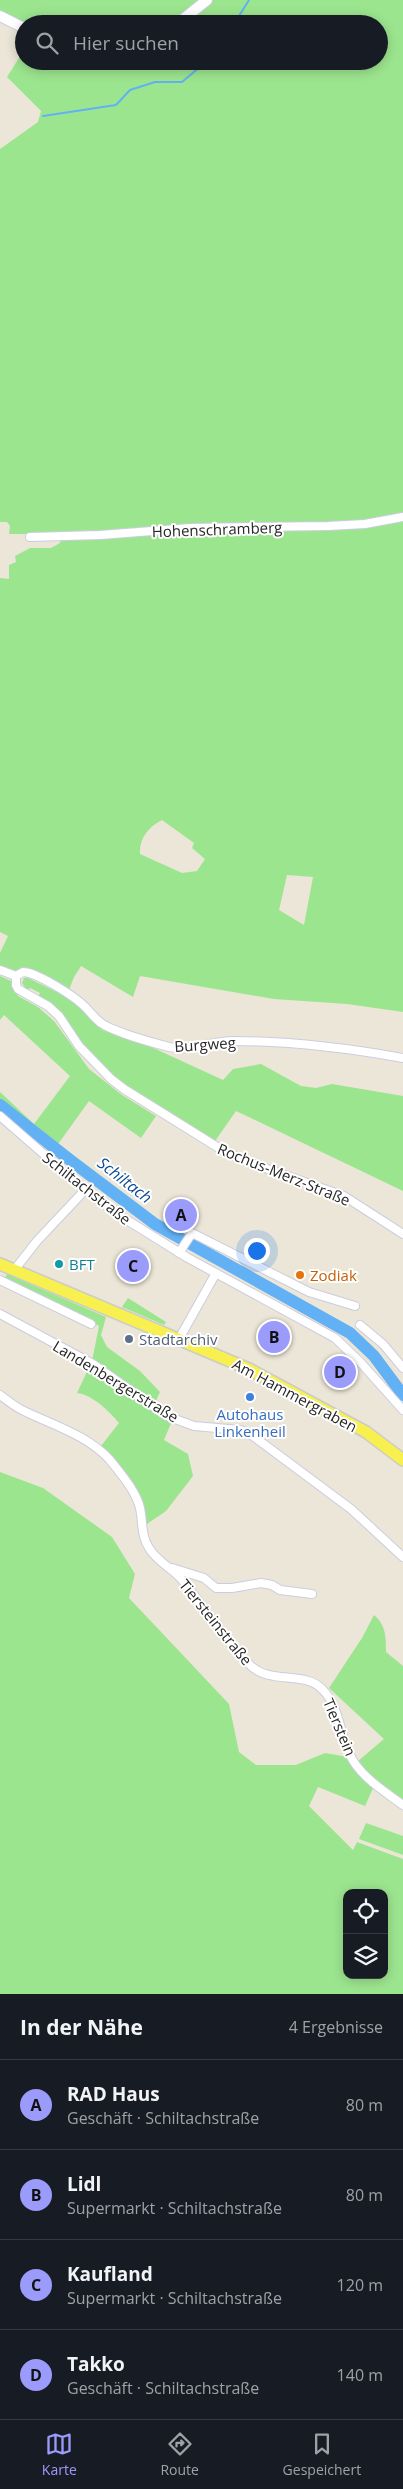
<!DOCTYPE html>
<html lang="de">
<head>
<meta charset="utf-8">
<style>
  :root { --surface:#171b24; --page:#242831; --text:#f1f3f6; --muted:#9ea1a6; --line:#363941; --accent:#9a9bfa }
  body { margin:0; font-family:"Open Sans",sans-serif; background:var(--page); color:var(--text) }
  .controls { position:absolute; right:15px; bottom:15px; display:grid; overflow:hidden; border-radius:10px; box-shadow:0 2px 12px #0003 }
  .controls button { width:45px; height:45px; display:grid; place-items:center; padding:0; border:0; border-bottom:1px solid var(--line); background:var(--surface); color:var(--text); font:25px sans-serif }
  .you { position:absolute; left:256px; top:1250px; width:18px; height:18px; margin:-12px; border:4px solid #fff; border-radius:50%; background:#1a73e8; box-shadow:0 0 0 8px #1a73e833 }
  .badge { display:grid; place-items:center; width:32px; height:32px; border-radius:50%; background:var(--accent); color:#111; font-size:16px; font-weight:700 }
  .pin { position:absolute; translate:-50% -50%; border:2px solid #fff; box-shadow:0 1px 5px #0006 }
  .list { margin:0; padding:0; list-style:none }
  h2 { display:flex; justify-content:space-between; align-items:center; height:65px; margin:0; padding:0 20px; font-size:21px }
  h2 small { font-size:16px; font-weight:400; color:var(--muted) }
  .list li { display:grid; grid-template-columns:32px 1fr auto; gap:15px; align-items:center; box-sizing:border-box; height:90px; padding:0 20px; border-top:1px solid var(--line) }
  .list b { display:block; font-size:19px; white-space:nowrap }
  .list p { margin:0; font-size:16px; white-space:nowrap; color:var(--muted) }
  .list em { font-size:16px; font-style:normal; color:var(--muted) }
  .icon { flex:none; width:28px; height:28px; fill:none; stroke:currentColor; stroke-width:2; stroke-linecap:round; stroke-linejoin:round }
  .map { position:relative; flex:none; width:403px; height:1994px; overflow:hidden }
  .search { position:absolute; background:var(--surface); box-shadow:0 2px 12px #0003; left:15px; right:15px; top:15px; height:55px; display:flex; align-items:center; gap:12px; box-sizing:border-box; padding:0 18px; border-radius:28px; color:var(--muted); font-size:19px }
  .sheet { height:425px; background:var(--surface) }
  nav { display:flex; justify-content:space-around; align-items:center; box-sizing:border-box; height:70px; border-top:1px solid var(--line); background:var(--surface); font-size:14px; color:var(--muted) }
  nav a { display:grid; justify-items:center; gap:2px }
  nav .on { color:var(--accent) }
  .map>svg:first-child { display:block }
</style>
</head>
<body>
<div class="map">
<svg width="403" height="1994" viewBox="0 0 403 1994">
  <rect width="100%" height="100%" fill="#ebe6d7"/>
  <g fill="#9ce58f" fill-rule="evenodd">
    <path d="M0 0H203L171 24H24L0 14Z"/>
    <path d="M212 0H403V1012L347 1004 274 999 140 976 133 997 81 966 74 977 69 990 28 969 13 973 0 967V953L8 936 0 932V578L9 579V565L16 562 15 556 30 548H51L60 543 62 534H9L10 526 7 522H0V149L38 122 41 111 7 77 24 50V61H379V24H184ZM162 820 194 843 192 848 205 859 197 871 182 873 140 854C139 839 148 827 162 820ZM287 875 313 877 304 925 279 910Z"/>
    <path d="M0 976 11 981 18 996 38 1007 54 1021 89 1069 122 1095 156 1116 141 1138 89 1101 56 1147 0 1100V1092L34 1124 70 1076 4 1015 0 1020Z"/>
    <path d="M24 978H28L67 997 86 1009 102 1030 136 1040 223 1080 233 1069 261 1064 301 1086 316 1088 332 1084 403 1096V1191L236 1111 213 1144 126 1089 85 1053 66 1018 60 1012 37 998 40 993 30 988 27 991 22 983Z"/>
    <path d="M7 1274 106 1317 101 1335 107 1347 140 1371 160 1392 153 1407 172 1421 164 1440 188 1454 193 1476 166 1511 147 1524 134 1488 101 1446 119 1423C109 1411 93 1395 77 1393L92 1361 99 1326 4 1280Z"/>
    <path d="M128 1298 166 1322 164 1325 122 1307Z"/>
    <path d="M0 1472 43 1488 112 1537 135 1574 129 1598 229 1704 239 1752 256 1765H296L325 1753 348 1757 374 1786 365 1806 318 1787 309 1806 353 1850 357 1842 403 1859V1994H0ZM347 1893H384V1975H347Z"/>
    <path d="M374 1615C386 1625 386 1637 386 1652L403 1666V1803L375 1782 357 1762 384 1739 329 1688 362 1638Z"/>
    <path d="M366 1823 403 1836V1855L359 1839Z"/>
  </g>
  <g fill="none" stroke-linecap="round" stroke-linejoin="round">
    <g stroke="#62b1f4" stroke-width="2">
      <path d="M234 24 249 0"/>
      <path d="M43 116 116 105 130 90 155 82H182L207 61"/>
    </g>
    <path stroke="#62b1f4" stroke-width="12" d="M0 1105 70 1160 155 1224 350 1333 374 1356 403 1395"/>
    <g stroke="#cccce1" stroke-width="10">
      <g id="minor">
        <path d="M30 537 100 535 191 528 328 526 365 524 403 517"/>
        <path d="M0 970 16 976"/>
        <path d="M16 976V985L18 989 48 1006 59 1016 79 1046 111 1079 124 1089 222 1150 248 1162 344 1196 403 1234"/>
        <path d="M16 976 23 972C36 972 72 995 82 1004 89 1010 94 1018 101 1023 114 1032 153 1043 169 1047 191 1052 211 1041 233 1041 290 1041 347 1048 403 1058"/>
        <path d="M0 1116 85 1190 122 1217 188 1258 335 1338 361 1363 403 1410"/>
        <path d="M179 1253 192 1233 309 1292 355 1306"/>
        <path d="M15 1269 37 1241 85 1190"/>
        <path d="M0 1280 91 1324"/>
        <path d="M0 1314 93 1364 167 1416 194 1426 240 1430 249 1433 351 1509 403 1557"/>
        <path d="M360 1325 383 1344 403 1368"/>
        <path d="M179 1339 216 1273"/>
        <path d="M0 1395C7 1400 14 1406 22 1410 52 1425 86 1434 110 1460 121 1474 136 1491 140 1508 143 1522 141 1536 149 1548 157 1562 174 1569 184 1582 206 1610 225 1640 250 1665 270 1685 305 1670 323 1690 339 1706 340 1734 349 1753 359 1776 384 1791 403 1805"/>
        <path d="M172 1568 204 1578 216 1588H232L261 1583 272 1585 280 1590 312 1594"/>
      </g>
    </g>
    <g stroke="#cccce1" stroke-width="12">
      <g id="secondary">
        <path d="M0 16 24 28"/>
        <path d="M177 24 207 0"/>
      </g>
    </g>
    <g stroke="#cbcbcb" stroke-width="14">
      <path id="primary" d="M0 1264 249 1369 366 1432 403 1460"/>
    </g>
    <use href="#minor" stroke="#fff" stroke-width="8"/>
    <use href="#secondary" stroke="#fff" stroke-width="10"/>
    <use href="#primary" stroke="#f7f04f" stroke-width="11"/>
  </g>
  <circle fill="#0f9aa8" stroke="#fff" stroke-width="2" cx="59" cy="1264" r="5"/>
  <circle fill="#e8710a" stroke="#fff" stroke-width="2" cx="300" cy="1275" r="5"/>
  <circle fill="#5c6f8a" stroke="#fff" stroke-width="2" cx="129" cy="1339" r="5"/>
  <circle fill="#3f7fe0" stroke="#fff" stroke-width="2" cx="250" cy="1397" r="5"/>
  <g text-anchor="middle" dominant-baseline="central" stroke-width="4" stroke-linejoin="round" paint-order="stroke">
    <g font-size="15" fill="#272727" stroke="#fff">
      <text transform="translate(217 529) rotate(-2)">Hohenschramberg</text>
      <text transform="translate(205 1044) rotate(-4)">Burgweg</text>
      <text transform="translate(284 1174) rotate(22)">Rochus-Merz-Straße</text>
      <text transform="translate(87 1188) rotate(38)">Schiltachstraße</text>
      <text transform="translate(116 1381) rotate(31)">Landenbergerstraße</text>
      <text transform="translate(295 1395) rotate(28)">Am Hammergraben</text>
      <text transform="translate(216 1622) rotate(51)">Tiersteinstraße</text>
      <text transform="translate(340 1727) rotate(67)">Tierstein</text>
    </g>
    <g font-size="15" fill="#0d838f" stroke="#fff" text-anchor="start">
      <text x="69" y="1264">BFT</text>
    </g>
    <g font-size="15" fill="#c56008" stroke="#fff" text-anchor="start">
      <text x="310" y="1275">Zodiak</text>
    </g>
    <g font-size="15" fill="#4e5e75" stroke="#fff" text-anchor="start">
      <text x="139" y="1339">Stadtarchiv</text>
    </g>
    <g font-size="15" fill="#366cbe" stroke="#fff">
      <text x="250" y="1414">Autohaus<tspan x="250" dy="17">Linkenheil</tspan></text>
    </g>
    <g font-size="16" font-style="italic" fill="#074b9a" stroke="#fff">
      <text transform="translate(125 1180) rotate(38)">Schiltach</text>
    </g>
  </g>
</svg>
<div class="controls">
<button><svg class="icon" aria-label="locate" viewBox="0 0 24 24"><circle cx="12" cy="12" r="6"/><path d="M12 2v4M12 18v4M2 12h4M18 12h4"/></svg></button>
<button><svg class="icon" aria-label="layers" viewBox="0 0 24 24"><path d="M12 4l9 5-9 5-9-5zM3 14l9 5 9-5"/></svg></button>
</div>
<div class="you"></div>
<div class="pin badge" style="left:181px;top:1215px">A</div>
<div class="pin badge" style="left:274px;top:1337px">B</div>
<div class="pin badge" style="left:133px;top:1266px">C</div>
<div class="pin badge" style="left:340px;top:1372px">D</div>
<div class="search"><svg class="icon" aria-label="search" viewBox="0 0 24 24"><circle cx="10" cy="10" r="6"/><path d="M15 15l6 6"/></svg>Hier suchen</div>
</div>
<section class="sheet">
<h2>In der Nähe<small>4 Ergebnisse</small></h2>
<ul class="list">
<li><span class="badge">A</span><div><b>RAD Haus</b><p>Geschäft · Schiltachstraße</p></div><em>80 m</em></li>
<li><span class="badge">B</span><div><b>Lidl</b><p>Supermarkt · Schiltachstraße</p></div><em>80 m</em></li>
<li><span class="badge">C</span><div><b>Kaufland</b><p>Supermarkt · Schiltachstraße</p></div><em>120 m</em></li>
<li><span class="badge">D</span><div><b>Takko</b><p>Geschäft · Schiltachstraße</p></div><em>140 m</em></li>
</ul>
</section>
<nav>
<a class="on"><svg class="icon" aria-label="map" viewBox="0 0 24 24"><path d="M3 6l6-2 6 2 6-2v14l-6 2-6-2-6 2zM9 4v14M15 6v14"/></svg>Karte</a>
<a><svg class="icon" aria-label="directions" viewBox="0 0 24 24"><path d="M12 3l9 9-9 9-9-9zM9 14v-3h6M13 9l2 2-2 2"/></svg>Route</a>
<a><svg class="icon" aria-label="saved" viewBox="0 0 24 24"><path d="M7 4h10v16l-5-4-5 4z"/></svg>Gespeichert</a>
</nav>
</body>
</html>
